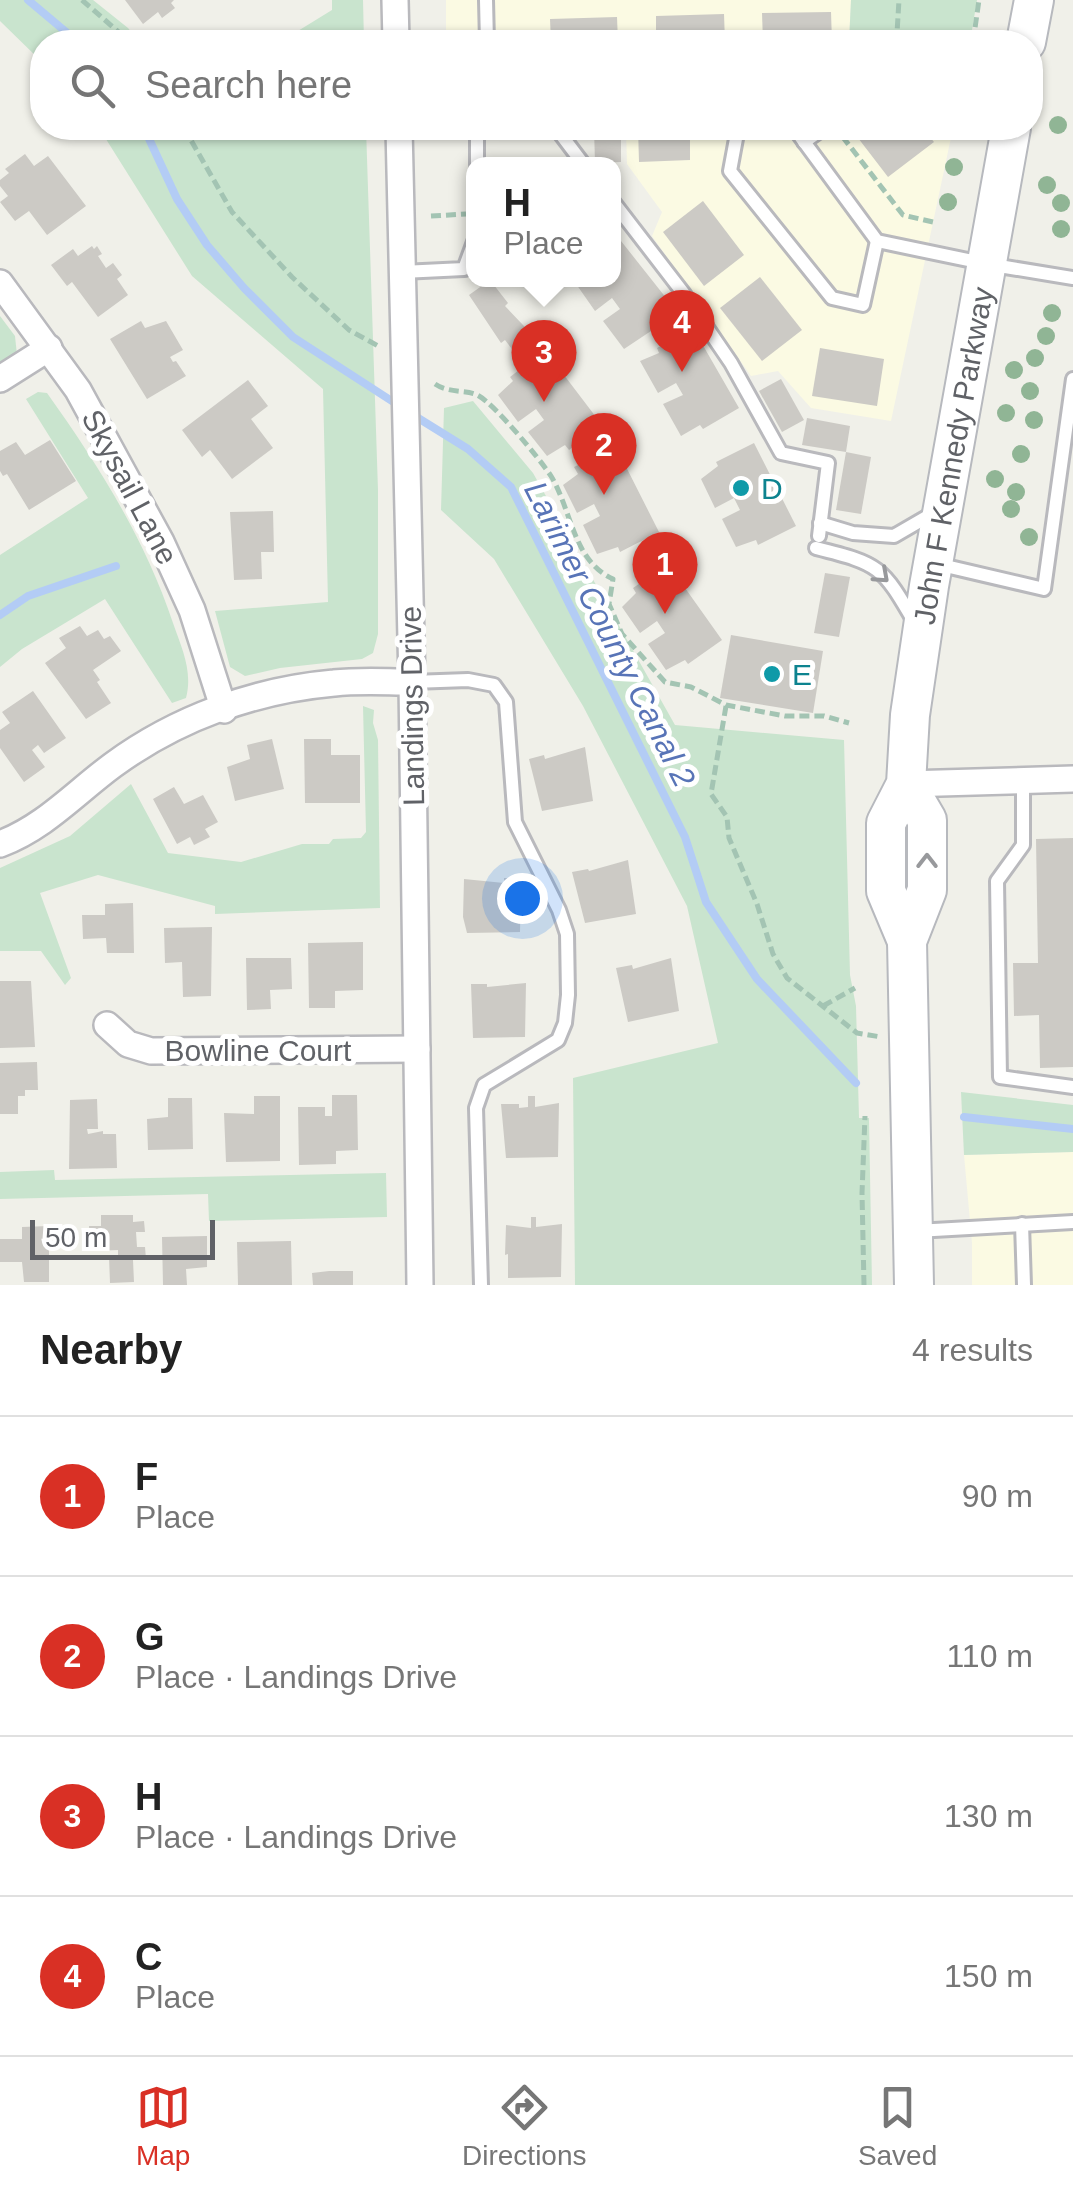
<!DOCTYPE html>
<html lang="en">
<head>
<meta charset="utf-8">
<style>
  :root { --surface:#fff; --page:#f6f6f6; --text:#222; --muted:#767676; --line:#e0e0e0; --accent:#d93025 }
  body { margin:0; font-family:Helvetica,sans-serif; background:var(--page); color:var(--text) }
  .scale { position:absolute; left:30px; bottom:25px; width:185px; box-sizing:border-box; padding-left:10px; border:5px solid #606267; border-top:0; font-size:28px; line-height:35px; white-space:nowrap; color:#606267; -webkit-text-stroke:8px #fff; paint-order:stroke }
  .you { position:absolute; left:522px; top:898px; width:35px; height:35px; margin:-25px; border:8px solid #fff; border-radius:50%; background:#1a73e8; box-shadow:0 0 0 15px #1a73e833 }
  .badge { display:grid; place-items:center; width:65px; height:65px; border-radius:50%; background:var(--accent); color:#fff; font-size:32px; font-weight:700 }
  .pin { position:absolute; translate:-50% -82px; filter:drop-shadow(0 2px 5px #0008) }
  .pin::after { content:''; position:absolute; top:52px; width:35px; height:30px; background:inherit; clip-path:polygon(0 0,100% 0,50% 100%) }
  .popup { position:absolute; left:466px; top:157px; width:155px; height:130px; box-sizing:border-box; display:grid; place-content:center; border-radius:20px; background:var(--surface); filter:drop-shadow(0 2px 8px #0005); font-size:32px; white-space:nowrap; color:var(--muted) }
  .popup b { font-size:38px; color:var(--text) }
  .popup::after { content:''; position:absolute; left:50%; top:100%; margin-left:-20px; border:20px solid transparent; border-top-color:var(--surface) }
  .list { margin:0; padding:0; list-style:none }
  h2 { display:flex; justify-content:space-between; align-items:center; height:130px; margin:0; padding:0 40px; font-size:42px }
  h2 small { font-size:32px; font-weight:400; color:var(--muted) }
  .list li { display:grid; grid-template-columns:65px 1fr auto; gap:30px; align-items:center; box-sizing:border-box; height:160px; padding:0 40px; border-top:2px solid var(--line) }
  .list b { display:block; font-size:38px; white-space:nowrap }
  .list p { margin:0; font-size:32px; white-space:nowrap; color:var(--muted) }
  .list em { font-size:32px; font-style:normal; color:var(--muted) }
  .icon { flex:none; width:55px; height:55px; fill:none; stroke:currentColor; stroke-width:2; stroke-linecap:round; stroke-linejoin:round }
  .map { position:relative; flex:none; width:1073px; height:1285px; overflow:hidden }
  .search { position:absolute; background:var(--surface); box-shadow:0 2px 8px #0004; left:30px; right:30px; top:30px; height:110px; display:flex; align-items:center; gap:25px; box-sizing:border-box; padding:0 35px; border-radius:40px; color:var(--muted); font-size:38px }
  .sheet { height:770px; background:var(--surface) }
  nav { display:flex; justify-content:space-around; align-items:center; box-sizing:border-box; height:140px; border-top:2px solid var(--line); background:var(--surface); font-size:28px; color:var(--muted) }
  nav a { display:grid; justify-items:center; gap:5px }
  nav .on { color:var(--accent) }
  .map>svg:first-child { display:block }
</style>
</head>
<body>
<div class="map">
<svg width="1073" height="1285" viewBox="0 0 1073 1285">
  <rect width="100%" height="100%" fill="#f0f0e9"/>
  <g fill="#fbfae3">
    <path d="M446 0H851L849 42H446Z"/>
    <path d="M626 128H953L891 421 811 408 778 371 751 376 652 236 662 212 627 164Z"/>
    <path d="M1073 1152V1285H972V1243L964 1155Z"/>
  </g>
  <g fill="#c9e4ce">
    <path d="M0 0H93L128 28 140 42H42V62L0 21Z"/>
    <path d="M332 0H363L364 42H280L332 10Z"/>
    <path d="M851 0H977L970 42H849Z"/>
    <path d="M99 128H366L378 490V634L373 653 362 659 280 668 245 676 230 667 215 611 328 602 323 389 192 276Z"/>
    <path d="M0 316 15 336 17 355 0 369Z"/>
    <path d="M38 392 47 393C99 466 145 539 173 623 182 649 193 671 186 698L172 703 105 599 22 649 0 667V555L88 498 26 399Z"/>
    <path d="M473 401 533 473 675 725 844 740 850 975 856 1006 859 1118H869L872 1285H575L573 1078 718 1043 687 906 583 706 494 559 441 510 444 408Z"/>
    <path d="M363 706 374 710 373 723 378 740 380 908 215 914V906L98 875 40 893 71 978 65 985 41 951H0V868L70 836 131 784 168 853 241 862 302 844H329L333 839 361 838 366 832Z"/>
    <path d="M961 1092 1073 1105V1152L964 1155Z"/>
    <path d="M54 1170 55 1180 386 1173 387 1217 209 1221 208 1194 0 1199V1172Z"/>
  </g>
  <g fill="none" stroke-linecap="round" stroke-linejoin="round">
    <g stroke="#b3ccf5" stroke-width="8">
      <path d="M28 0 78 42"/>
      <path d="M144 128 177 199 207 245 244 288 293 337 398 405"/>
      <path d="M410 413 468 449 511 487 685 837 706 902 757 979 856 1083"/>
      <path d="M0 615 28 596 116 566"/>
      <path d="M964 1117 1073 1129"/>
    </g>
  </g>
  <g fill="#cccac5">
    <path d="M125 0H174L171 3 175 8 162 18 158 12 143 24Z"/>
    <path d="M831 12 832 42H763L762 13Z"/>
    <path d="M724 14 725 42H656V16Z"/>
    <path d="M617 17 618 42H551L550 19Z"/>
    <path d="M594 128H621V162L595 163Z"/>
    <path d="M638 128H690V160L639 162Z"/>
    <path d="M863 128H926L924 130 934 142 888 177 855 134Z"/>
    <path d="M25 154 34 166 48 156 86 206 47 235 29 211 15 221 0 202 8 196 0 186V180L9 173 5 169Z"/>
    <path d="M703 201 744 255 704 286 663 232Z"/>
    <path d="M621 241 678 313 624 349 603 321 620 309 612 298 595 311 574 281 614 280V246Z"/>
    <path d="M92 246 94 249 97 246 102 254 98 256 106 268 113 263 122 275 117 279 128 295 98 317 72 282 67 286 51 265 73 249 78 256Z"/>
    <path d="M760 277 802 330 762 361 720 308Z"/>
    <path d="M490 280 508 303 505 306 542 345 521 361 505 340 501 343 469 295Z"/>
    <path d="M141 321 145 328 166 321 183 350 170 357 173 362 176 361 186 376 147 399 110 339Z"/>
    <path d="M693 328 739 408 703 429 700 425 681 436 663 404 683 395 676 383 658 393 640 361 659 353 657 348Z"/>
    <path d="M820 348 884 359 877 406 812 396Z"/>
    <path d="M545 350 602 425 569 450 565 445 547 456 528 432 544 420 536 409 518 422 498 395 513 381 510 377Z"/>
    <path d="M781 379 804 420 782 432 759 391Z"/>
    <path d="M248 380 268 406 251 419 273 448 232 479 210 450 202 457 182 430Z"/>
    <path d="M807 418 850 426 846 452 802 445Z"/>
    <path d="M50 440 76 481 29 510 7 474 3 476 0 471V451L16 442 25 455Z"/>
    <path d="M754 443 796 526 758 545 756 540 736 547 722 519 740 510 734 498 715 508 701 479 718 466 716 462Z"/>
    <path d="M616 447 659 532 620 552 618 547 597 554 583 525 600 516 594 504 577 513 563 485 578 474 574 467Z"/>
    <path d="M846 452 871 457 861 514 836 510Z"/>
    <path d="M273 511 274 552H261L262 579 234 580 230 512Z"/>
    <path d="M668 564 722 640 688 664 685 660 666 670 648 644 665 633 657 621 640 633 622 607 636 593 633 588Z"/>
    <path d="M825 573 850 577 839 637 814 633Z"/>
    <path d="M80 626 87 636 98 630 104 639 110 636 121 651 93 670 100 680 97 682 111 703 86 719 45 663 66 648 59 638Z"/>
    <path d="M731 635 823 651 813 713 720 698Z"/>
    <path d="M33 691 66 738 44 753 38 745 32 750 45 767 24 782 0 748V730L10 723 2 712Z"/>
    <path d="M272 739 284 789 235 801 227 767 250 759 247 745Z"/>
    <path d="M304 739H331V755H360V803H305Z"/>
    <path d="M585 747 593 801 542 811 529 759 544 755 545 759Z"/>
    <path d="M174 787 184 804 203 795 218 822 205 829 210 837 194 845 190 837 177 844 153 799Z"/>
    <path d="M1073 838V1067L1040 1068 1039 1015 1014 1016 1013 963H1038L1036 839Z"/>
    <path d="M628 860 636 914 585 923 572 872 588 869 589 871Z"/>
    <path d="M504 878H521L520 932 467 933 463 917 464 879 504 883Z"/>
    <path d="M133 903 134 953H107L106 938 83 939 82 915H105V904Z"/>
    <path d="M212 927 211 996 183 997 182 962 165 963 164 928Z"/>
    <path d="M363 942V990L335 991V1008H309L308 943Z"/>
    <path d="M246 958H291L292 989 270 990 271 1009 247 1010Z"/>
    <path d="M671 958 679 1011 628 1022 616 968 632 965 633 969Z"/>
    <path d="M0 981H31L35 1047 0 1048Z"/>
    <path d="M526 983 525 1037 473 1038 471 984H487V987Z"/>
    <path d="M37 1062 38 1090H25V1096H18V1114H0V1063Z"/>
    <path d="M332 1095H357L358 1150 336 1151V1164L299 1165 298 1107H325V1116H332Z"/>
    <path d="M254 1096H280V1161L226 1162 224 1113 254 1114Z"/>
    <path d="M528 1096H535V1107L559 1103 558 1157 506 1158 501 1104H519V1108L528 1107Z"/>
    <path d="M168 1098H192L193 1149 148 1150 147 1119 168 1117Z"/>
    <path d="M97 1099 98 1129H87L88 1134 103 1131V1134H116L117 1168 69 1169 70 1100Z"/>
    <path d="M101 1215H133V1222L144 1221 145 1232H136L137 1247H145L146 1259 133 1260 134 1282 110 1283 109 1256 118 1255V1250L90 1251 89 1226H101Z"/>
    <path d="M531 1217H536V1227L562 1224 561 1277 508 1278V1254L505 1255 506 1225 531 1228Z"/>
    <path d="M49 1226V1282H24L22 1262H0V1239H22V1227Z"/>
    <path d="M207 1236V1267L186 1269 187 1285H163L162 1237Z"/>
    <path d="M291 1241 292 1285H238L237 1242Z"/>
    <path d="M329 1271H353V1285H313L312 1273Z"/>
  </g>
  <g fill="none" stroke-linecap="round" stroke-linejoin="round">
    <g stroke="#b9b9bd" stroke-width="18">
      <g id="lane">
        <path d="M486 0 487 42"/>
        <path d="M738 128 730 171 832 298 863 305 877 241"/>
        <path d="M794 128 877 241 987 264 1073 278"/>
        <path d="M804 142 824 128"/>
        <path d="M477 165V128H556L584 165"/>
        <path d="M614 203 684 294 731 363 781 453 828 463 819 536"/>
        <path d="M402 272 464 269 474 242"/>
        <path d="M820 523 853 533 894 536 937 511"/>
        <path d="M816 548C880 564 882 566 915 623"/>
        <path d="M937 564 1044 589 1073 379"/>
        <path d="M412 682 468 680 494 685 506 702 515 822 559 910 567 934 568 995 565 1023 558 1040 484 1085 476 1108 481 1285"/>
        <path d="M1023 780V845L997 881 1000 1077 1073 1087"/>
        <path d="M1022 1224 1024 1285"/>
        <path d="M916 1231 1073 1222"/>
      </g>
    </g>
    <g stroke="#b9b9bd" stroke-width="30">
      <g id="street">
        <path d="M395 0 396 42"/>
        <path d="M399 128 412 682 420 1285"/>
        <path d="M0 283 78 390 161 542 192 610 224 710"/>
        <path d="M0 379 49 348"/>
        <path d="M906 784 1073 779"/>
        <path d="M0 844C45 827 75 793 113 765 177 718 255 690 334 683 360 680 386 682 412 682"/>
        <path d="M107 1025 128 1044 151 1051 417 1049"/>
      </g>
    </g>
    <g stroke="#b7b9be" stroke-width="42">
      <g id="secondary">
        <path d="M1026 42 1034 0"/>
        <path d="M906 784 927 820V890L907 941 914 1285"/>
        <path id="s1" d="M907 941 886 891V823L906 784 910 715 929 586 1011 128"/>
      </g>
    </g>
    <g stroke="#a3c4b3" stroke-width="5" stroke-dasharray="10 5" stroke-linecap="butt">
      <path d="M82 0 130 42"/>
      <path d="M892 42 897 33 899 0"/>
      <path d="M973 42 979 0"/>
      <path d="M184 128 232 212 292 277 349 330 380 347"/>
      <path d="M854 128 842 136 903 215 933 222"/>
      <path d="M431 216 466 214"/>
      <path d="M435 384C450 394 467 389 479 396 495 405 540 459 551 476 572 511 573 561 613 579L609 604 622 634 665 682 691 687 726 705 785 716H824L849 723"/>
      <path d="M726 706 711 794 727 817 729 838 757 904 773 954 787 978 857 1033 881 1037"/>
      <path d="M823 1006 855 988"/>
      <path d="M864 1285 862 1193 865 1116"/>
    </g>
    <use href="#lane" stroke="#fff" stroke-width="12"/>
    <use href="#street" stroke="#fff" stroke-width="25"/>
    <use href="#secondary" stroke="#fff" stroke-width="38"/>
  </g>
  <g fill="#90b595">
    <circle cx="1058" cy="125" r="9"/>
    <circle cx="954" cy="167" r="9"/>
    <circle cx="1047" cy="185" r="9"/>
    <circle cx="948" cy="202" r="9"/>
    <circle cx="1061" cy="203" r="9"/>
    <circle cx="1061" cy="229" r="9"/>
    <circle cx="1052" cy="313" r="9"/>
    <circle cx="1046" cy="336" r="9"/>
    <circle cx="1035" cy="358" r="9"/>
    <circle cx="1014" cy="370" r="9"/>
    <circle cx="1030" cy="391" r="9"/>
    <circle cx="1006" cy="413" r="9"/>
    <circle cx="1034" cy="420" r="9"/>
    <circle cx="1021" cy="454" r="9"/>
    <circle cx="995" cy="479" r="9"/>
    <circle cx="1016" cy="492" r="9"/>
    <circle cx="1011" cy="509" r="9"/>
    <circle cx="1029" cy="537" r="9"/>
  </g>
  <defs><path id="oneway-chevron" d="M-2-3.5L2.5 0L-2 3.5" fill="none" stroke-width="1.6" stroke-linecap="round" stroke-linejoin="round" transform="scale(2.5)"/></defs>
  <g stroke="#98999c">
    <use href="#oneway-chevron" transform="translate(882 576) rotate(42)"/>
    <use href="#oneway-chevron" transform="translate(927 861) rotate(-90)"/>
  </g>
  <g fill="#0f9aa8" stroke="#fff" stroke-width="4">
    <circle cx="741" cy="488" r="10"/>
    <circle cx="772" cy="674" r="10"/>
  </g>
  <g text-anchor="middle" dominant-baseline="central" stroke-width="10" stroke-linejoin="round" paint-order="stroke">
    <g font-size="30" fill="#606267" stroke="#fff">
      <text stroke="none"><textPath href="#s1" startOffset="498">John F Kennedy Parkway</textPath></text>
      <text transform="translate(130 487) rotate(62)">Skysail Lane</text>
      <text transform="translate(412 706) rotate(-91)">Landings Drive</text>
      <text x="258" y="1050">Bowline Court</text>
    </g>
    <g font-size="30" fill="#0d838f" stroke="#fff" text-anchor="start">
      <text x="761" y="488">D</text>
      <text x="792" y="674">E</text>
    </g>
    <g font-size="32" font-style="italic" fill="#5874b7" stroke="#fff">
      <text transform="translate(610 634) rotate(63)">Larimer County Canal 2</text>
    </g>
  </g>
</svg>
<div class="scale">50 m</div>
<div class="you"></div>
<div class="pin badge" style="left:665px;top:614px">1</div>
<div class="pin badge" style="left:604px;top:495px">2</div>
<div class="pin badge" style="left:544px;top:402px">3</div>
<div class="popup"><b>H</b>Place</div>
<div class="pin badge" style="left:682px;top:372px">4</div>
<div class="search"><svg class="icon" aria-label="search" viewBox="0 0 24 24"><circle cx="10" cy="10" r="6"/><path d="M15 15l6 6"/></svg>Search here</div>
</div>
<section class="sheet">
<h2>Nearby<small>4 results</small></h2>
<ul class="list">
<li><span class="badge">1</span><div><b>F</b><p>Place</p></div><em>90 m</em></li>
<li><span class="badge">2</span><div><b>G</b><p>Place · Landings Drive</p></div><em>110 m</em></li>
<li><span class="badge">3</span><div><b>H</b><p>Place · Landings Drive</p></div><em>130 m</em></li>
<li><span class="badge">4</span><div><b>C</b><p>Place</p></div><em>150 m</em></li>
</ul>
</section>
<nav>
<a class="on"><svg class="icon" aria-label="map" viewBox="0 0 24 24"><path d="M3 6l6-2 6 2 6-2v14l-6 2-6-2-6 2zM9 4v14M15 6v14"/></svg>Map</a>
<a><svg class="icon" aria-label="directions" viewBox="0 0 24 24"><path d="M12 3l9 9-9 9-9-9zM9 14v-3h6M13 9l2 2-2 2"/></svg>Directions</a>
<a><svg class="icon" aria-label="saved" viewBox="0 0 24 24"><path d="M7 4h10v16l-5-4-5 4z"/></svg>Saved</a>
</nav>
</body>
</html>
